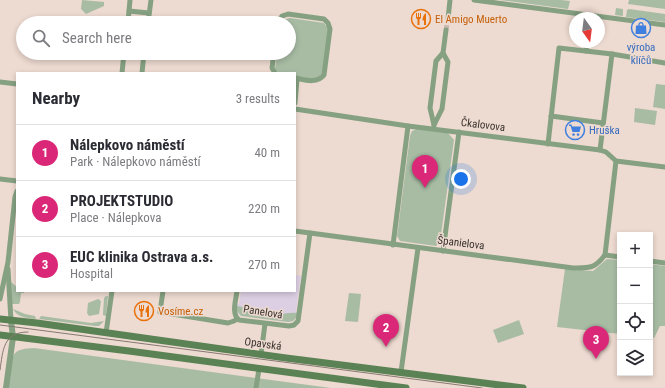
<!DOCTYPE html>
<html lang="en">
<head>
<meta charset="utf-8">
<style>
  :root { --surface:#fff; --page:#f7f7f7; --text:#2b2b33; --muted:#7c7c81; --line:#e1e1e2; --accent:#db2777 }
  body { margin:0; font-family:"Roboto Condensed",sans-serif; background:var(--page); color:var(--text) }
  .controls { position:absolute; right:12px; bottom:12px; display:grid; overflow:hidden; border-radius:0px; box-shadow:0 2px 6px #0003 }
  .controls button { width:36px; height:36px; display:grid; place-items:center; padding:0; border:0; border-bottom:1px solid var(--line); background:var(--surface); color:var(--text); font:20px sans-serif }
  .compass { position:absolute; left:569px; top:12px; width:36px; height:36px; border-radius:50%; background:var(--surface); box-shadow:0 2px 6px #0003; rotate:166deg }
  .you { position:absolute; left:461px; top:179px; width:14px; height:14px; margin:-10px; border:3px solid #fff; border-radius:50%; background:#1a73e8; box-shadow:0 0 0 6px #1a73e833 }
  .badge { display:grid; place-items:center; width:26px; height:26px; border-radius:50%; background:var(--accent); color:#fff; font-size:13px; font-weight:700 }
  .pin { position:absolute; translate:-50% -33px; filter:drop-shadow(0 1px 2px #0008) }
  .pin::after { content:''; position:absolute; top:21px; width:14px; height:12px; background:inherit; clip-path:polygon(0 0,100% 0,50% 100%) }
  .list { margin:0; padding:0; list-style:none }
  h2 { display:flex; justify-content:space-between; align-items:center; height:52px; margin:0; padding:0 16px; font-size:17px }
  h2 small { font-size:13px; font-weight:400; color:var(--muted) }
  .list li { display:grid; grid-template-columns:26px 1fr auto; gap:12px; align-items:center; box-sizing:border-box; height:56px; padding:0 16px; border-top:1px solid var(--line) }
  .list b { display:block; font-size:15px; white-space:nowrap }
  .list p { margin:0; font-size:13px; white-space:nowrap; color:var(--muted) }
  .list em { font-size:13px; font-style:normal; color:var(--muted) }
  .icon { flex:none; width:22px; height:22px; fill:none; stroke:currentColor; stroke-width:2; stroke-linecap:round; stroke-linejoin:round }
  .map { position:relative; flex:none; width:665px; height:388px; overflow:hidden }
  .search { position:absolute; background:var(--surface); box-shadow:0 2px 6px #0003; left:16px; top:16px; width:280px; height:44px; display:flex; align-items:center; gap:10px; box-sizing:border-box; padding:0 14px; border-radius:22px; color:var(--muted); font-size:15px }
  .panel { position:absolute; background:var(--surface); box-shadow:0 2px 6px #0003; left:16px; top:72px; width:280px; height:220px; border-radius:0px }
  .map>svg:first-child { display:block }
</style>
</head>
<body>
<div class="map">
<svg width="665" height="388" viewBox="0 0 665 388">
  <rect width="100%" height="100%" fill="#eddad0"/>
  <path fill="#dccfe3" d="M295 275 301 276 296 312H298L293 321 288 322 244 316 238 314 236 307 237 304H239L241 291H295Z"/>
  <g fill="#a8bca4">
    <path d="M82 0 104 2V6L86 14 81 9Z"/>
    <path d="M500 0H561L570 1 568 9Z"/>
    <path d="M629 0H665V9L628 4Z"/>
    <path d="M616 8 623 9V16L615 15Z"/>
    <path d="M629 9 665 14V22L626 17 627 10Z"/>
    <path d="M290 18 324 23 327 27 329 32 323 74 315 80 295 77V73H278L275 69 277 53H289V23H281L283 20Z"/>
    <path d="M656 84 665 85V109L653 107Z"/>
    <path d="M635 108 657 111 655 125 634 122Z"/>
    <path d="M417 129 448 133 454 140 440 242 436 246 400 241 397 236 410 136 412 131Z"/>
    <path d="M607 259 620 260V334L557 327 565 269 593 271Z"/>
    <path d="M650 264 665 266V326H660L654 338H650Z"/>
    <path d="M11 282 17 287V291H24V293H21L20 302 19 304H12Z"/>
    <path d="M349 293 361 294 358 322 345 321Z"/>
    <path d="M106 296H108L106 316 103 315V313L104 298Z"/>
    <path d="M98 299 100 300 101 302 99 314 89 316 87 313 88 303Z"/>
    <path d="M237 306 261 310 267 309 271 314C281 315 288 312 298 313L297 317 293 321 288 322 241 316 237 311Z"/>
    <path d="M13 309 25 314 35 316 36 319C27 318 18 318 13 309Z"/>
    <path d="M41 316 91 323 104 321 99 326H95L39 319Z"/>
    <path d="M519 320 524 334 498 343 493 330Z"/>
    <path d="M34 348 331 388H8L13 356C17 348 26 349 34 348Z"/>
  </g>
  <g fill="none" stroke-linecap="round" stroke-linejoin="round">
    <path stroke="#c9b8af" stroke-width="5" stroke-dasharray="5 2.5" stroke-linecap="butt" d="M446 30 448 19"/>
    <g stroke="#85a182" stroke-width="5">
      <path d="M130 0 129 11 149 13"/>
      <path d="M474 0 665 25"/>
      <path d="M448 19 450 0"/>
      <path d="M128 23 129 11"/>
      <path d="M148 23 151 0"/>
      <path d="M278 23 282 16 288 14 324 19 328 23 330 29 324 75C317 84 305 80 295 78"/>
      <path d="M586 51 587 42"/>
      <path d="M274 53 272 68 275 73"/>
      <path d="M612 54 665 63"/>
      <path d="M122 73 124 53"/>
      <path d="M142 73 144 53"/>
      <path d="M0 82 17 84"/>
      <path d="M295 103 297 79"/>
      <path d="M295 109 408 126 600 150 606 152 616 161 665 167"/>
      <path d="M551 116 603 123"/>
      <path d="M434 125 442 109 448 62 443 53 446 30"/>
      <path d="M434 125 430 108 436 61 443 53"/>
      <path d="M548 144 559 48 612 54 600 150"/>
      <path d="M0 179 17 181"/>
      <path d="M295 231 573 268C590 268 594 269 605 255"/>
      <path d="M393 245 408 126"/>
      <path d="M443 251 459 132"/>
      <path d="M605 255 616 161"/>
      <path d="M605 255 620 257"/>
      <path d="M650 261 665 263"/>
      <path d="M8 269 11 321"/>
      <path d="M163 291 160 312 228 323 234 321 237 319"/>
      <path d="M237 291C236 300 231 314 239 320L289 326 294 325 298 321 310 233"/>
      <path d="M0 299 8 262 15 197 17 191"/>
      <path d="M106 333 112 291"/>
      <path d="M261 354 265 324"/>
      <path d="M401 372 418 248"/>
      <path d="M256 388 259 369"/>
    </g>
    <path stroke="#85a182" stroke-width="6" d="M6 388 13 337 11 321"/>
    <g stroke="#5a8254" stroke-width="7">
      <path d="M0 319 37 323 286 358 523 388"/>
      <path d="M0 335 129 351 406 388"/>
    </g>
    <g stroke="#867972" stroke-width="1">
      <path d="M0 325 482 388"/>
      <path d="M0 370C3 350 3 332 28 332"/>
    </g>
  </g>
  <defs>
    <g id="restaurant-ring" transform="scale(1)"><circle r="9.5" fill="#eddad0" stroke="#e8710a" stroke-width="1.5"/><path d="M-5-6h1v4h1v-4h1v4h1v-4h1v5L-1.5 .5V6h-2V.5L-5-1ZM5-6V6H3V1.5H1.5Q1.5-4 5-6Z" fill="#e8710a"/></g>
    <g id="shop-ring" transform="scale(1)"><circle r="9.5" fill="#eddad0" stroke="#3f7fe0" stroke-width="1.5"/><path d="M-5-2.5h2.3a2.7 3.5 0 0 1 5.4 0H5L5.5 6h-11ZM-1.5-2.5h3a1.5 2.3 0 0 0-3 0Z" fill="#3f7fe0"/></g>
    <g id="supermarket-ring" transform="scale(1)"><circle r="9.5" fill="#eddad0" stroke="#3f7fe0" stroke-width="1.5"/><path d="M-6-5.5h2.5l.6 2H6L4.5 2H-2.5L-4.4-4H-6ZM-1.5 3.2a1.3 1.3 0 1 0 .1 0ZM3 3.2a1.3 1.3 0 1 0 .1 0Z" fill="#3f7fe0"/></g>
  </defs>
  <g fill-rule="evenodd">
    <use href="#restaurant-ring" x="421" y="19"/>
    <use href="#shop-ring" x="641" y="28"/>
    <use href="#supermarket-ring" x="575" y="130"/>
    <use href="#restaurant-ring" x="144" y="311"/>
  </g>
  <g text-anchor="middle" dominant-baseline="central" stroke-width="3" stroke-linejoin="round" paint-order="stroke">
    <g font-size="11" fill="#c56008" stroke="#eddad0" text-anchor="start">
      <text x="435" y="19">El Amigo Muerto</text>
      <text x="158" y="311">Vosíme.cz</text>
    </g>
    <g font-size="11" fill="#366cbe" stroke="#eddad0">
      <text x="641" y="47">výroba<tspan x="641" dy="13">klíčů</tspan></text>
      <text x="589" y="130" text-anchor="start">Hruška</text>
    </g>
    <g font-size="11" fill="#39312d" stroke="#eddad0">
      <text transform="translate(483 125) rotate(7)">Čkalovova</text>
      <text transform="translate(461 243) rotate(7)">Španielova</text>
      <text transform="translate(263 312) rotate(9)">Panelová</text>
      <text transform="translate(263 344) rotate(8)">Opavská</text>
    </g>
  </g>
</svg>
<div class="controls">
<button>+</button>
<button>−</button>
<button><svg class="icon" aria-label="locate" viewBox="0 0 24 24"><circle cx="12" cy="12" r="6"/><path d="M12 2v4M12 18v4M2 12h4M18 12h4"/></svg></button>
<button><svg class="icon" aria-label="layers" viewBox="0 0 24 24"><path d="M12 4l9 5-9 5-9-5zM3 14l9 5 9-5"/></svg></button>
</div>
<svg class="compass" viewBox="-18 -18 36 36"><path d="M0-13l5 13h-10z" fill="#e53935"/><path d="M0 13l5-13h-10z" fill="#7c7c81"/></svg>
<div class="you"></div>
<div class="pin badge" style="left:425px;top:188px">1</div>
<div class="pin badge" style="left:386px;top:347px">2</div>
<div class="pin badge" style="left:596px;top:359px">3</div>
<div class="search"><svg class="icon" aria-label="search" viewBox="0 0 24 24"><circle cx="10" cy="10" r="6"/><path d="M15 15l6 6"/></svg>Search here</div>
<section class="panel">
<h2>Nearby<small>3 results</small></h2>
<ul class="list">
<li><span class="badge">1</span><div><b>Nálepkovo náměstí</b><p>Park · Nálepkovo náměstí</p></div><em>40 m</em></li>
<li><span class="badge">2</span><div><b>PROJEKTSTUDIO</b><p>Place · Nálepkova</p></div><em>220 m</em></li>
<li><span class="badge">3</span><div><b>EUC klinika Ostrava a.s.</b><p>Hospital</p></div><em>270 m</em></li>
</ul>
</section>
</div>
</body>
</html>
